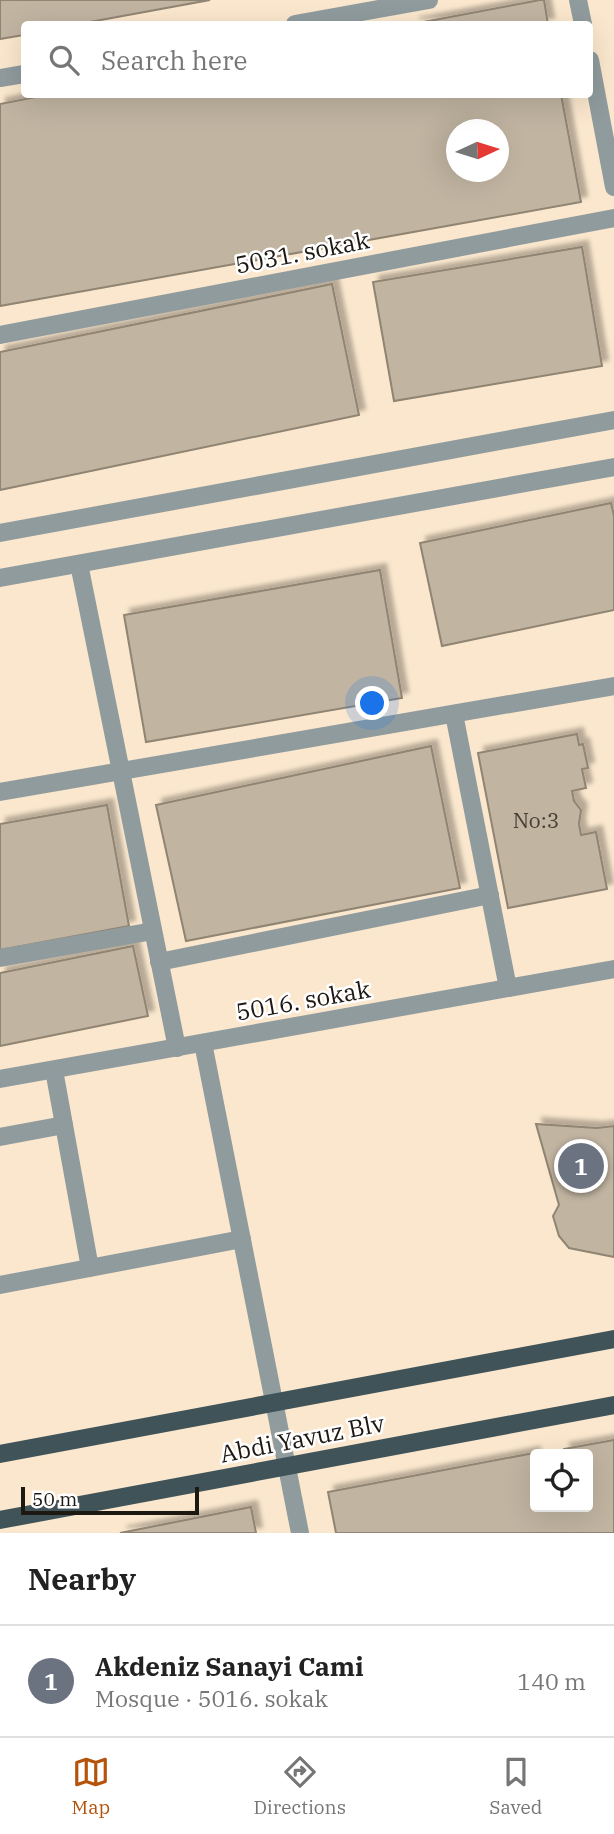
<!DOCTYPE html>
<html lang="en">
<head>
<meta charset="utf-8">
<style>
  :root { --surface:#fff; --page:#f2f2f2; --text:#222; --muted:#767676; --line:#e0e0e0; --accent:#b45309 }
  body { margin:0; font-family:"IBM Plex Serif",serif; background:var(--page); color:var(--text) }
  .controls { position:absolute; right:21px; bottom:21px; display:grid; overflow:hidden; border-radius:7px; box-shadow:0 7px 28px #0002 }
  .controls button { width:63px; height:63px; display:grid; place-items:center; padding:0; border:0; border-bottom:2px solid var(--line); background:var(--surface); color:var(--text); font:35px sans-serif }
  .compass { position:absolute; left:446px; top:119px; width:63px; height:63px; border-radius:50%; background:var(--surface); box-shadow:0 7px 28px #0002; rotate:86deg }
  .scale { position:absolute; left:21px; bottom:18px; width:178px; box-sizing:border-box; padding-left:7px; border:4px solid #1d1811; border-top:0; font-size:19px; line-height:24px; white-space:nowrap; color:#1d1811; -webkit-text-stroke:5px #fff; paint-order:stroke }
  .you { position:absolute; left:373px; top:704px; width:24px; height:24px; margin:-18px; border:5px solid #fff; border-radius:50%; background:#1a73e8; box-shadow:0 0 0 10px #1a73e833 }
  .badge { display:grid; place-items:center; width:46px; height:46px; border-radius:50%; background:var(--accent); color:#fff; font-size:23px; font-weight:700 }
  .pin { position:absolute; translate:-50% -50%; border:4px solid #fff; box-shadow:0 2px 7px #0006 }
  .list { margin:0; padding:0; list-style:none }
  h2 { display:flex; justify-content:space-between; align-items:center; height:91px; margin:0; padding:0 28px; font-size:30px }
  h2 small { font-size:23px; font-weight:400; color:var(--muted) }
  .list li { display:grid; grid-template-columns:46px 1fr auto; gap:21px; align-items:center; box-sizing:border-box; height:112px; padding:0 28px; border-top:2px solid var(--line) }
  .list b { display:block; font-size:26px; white-space:nowrap }
  .list p { margin:0; font-size:23px; white-space:nowrap; color:var(--muted) }
  .list em { font-size:23px; font-style:normal; color:var(--muted) }
  .icon { flex:none; width:38px; height:38px; fill:none; stroke:currentColor; stroke-width:2; stroke-linecap:round; stroke-linejoin:round }
  .map { position:relative; flex:none; width:614px; height:1533px; overflow:hidden }
  .search { position:absolute; background:var(--surface); box-shadow:0 7px 28px #0002; left:21px; right:21px; top:21px; height:77px; display:flex; align-items:center; gap:18px; box-sizing:border-box; padding:0 24px; border-radius:7px; color:var(--muted); font-size:26px }
  .sheet { height:203px; background:var(--surface) }
  nav { display:flex; justify-content:space-around; align-items:center; box-sizing:border-box; height:98px; border-top:2px solid var(--line); background:var(--surface); font-size:19px; color:var(--muted) }
  nav a { display:grid; justify-items:center; gap:4px }
  nav .on { color:var(--accent) }
  .map>svg:first-child { display:block }
</style>
</head>
<body>
<div class="map">
<svg width="614" height="1533" viewBox="0 0 614 1533">
  <defs>
    <filter id="shadow"><feDropShadow dx="6" dy="-6" stdDeviation="2" flood-color="#0004"/></filter>
  </defs>
  <rect width="100%" height="100%" fill="#fdf2e2"/>
  <path fill="#fae7cd" fill-rule="evenodd" d="M0 0H614V1533H0ZM24 24H590V94H24ZM456 130H498V172H456ZM535 1454H588V1507H535Z"/>
  <g fill="#c1b4a1" stroke="#908472" stroke-width="2" fill-rule="evenodd" filter="url(#shadow)">
    <path d="M0 0H210L79 24H24V35L0 39Z"/>
    <path d="M540 0H544L548 24H413Z"/>
    <path d="M51 94H561L581 202 0 306V104ZM456 130H498V172H456Z"/>
    <path d="M582 247 602 366 394 401 373 282Z"/>
    <path d="M332 284 359 415 0 490V352Z"/>
    <path d="M611 503 614 516V610L442 646 420 543Z"/>
    <path d="M380 570 402 698 146 742 124 615Z"/>
    <path d="M577 734 579 745 583 744 588 768 582 769 586 788 572 791 574 801 581 810 579 824 581 835 596 832 607 889 508 908 478 753Z"/>
    <path d="M431 746 460 888 186 941 156 805Z"/>
    <path d="M107 805 129 926 0 950V824Z"/>
    <path d="M133 946 148 1016 0 1046V973Z"/>
    <path d="M536 1124 597 1128 614 1126V1257L569 1248 559 1236 553 1216 559 1205Z"/>
    <path d="M614 1440V1533H336L328 1492 534 1453 535 1507H544L545 1510 562 1507H588V1454H565L564 1449Z"/>
    <path d="M251 1507 256 1533H120Z"/>
  </g>
  <g fill="none" stroke-linecap="round" stroke-linejoin="round">
    <g stroke="#909b9e" stroke-width="18">
      <path d="M578 0 583 24"/>
      <path d="M295 24 429 0"/>
      <path d="M590 60 614 187"/>
      <path d="M0 78 24 74"/>
      <path d="M0 335 614 218"/>
      <path d="M0 533 614 420"/>
      <path d="M79 564 177 1048"/>
      <path d="M0 578 614 467"/>
      <path d="M454 714 508 988"/>
      <path d="M0 792 614 686"/>
      <path d="M0 958 153 931"/>
      <path d="M159 962 490 895"/>
      <path d="M203 1043 300 1533"/>
      <path d="M54 1070 90 1268"/>
      <path d="M0 1079 614 969"/>
      <path d="M0 1137 64 1125"/>
      <path d="M0 1285 242 1239"/>
    </g>
    <g stroke="#405359" stroke-width="18">
      <path d="M0 1454 614 1339"/>
      <path d="M0 1520 614 1405"/>
    </g>
  </g>
  <g text-anchor="middle" dominant-baseline="central" stroke-width="5" stroke-linejoin="round" paint-order="stroke">
    <g font-size="21" fill="#463f35">
      <text x="536" y="820">No:3</text>
    </g>
    <g font-size="24" fill="#1d1811" stroke="#fff">
      <text transform="translate(302 252) rotate(-11)">5031. sokak</text>
      <text transform="translate(303 1000) rotate(-10)">5016. sokak</text>
      <text transform="translate(302 1438) rotate(-11)">Abdi Yavuz Blv</text>
    </g>
  </g>
</svg>
<div class="controls">
<button><svg class="icon" aria-label="locate" viewBox="0 0 24 24"><circle cx="12" cy="12" r="6"/><path d="M12 2v4M12 18v4M2 12h4M18 12h4"/></svg></button>
</div>
<svg class="compass" viewBox="-18 -18 36 36"><path d="M0-13l5 13h-10z" fill="#e53935"/><path d="M0 13l5-13h-10z" fill="#767676"/></svg>
<div class="scale">50 m</div>
<div class="you"></div>
<div class="pin badge" style="left:581px;top:1166px;background:#6b7280">1</div>
<div class="search"><svg class="icon" aria-label="search" viewBox="0 0 24 24"><circle cx="10" cy="10" r="6"/><path d="M15 15l6 6"/></svg>Search here</div>
</div>
<section class="sheet">
<h2>Nearby<small></small></h2>
<ul class="list">
<li><span class="badge" style="background:#6b7280">1</span><div><b>Akdeniz Sanayi Cami</b><p>Mosque · 5016. sokak</p></div><em>140 m</em></li>
</ul>
</section>
<nav>
<a class="on"><svg class="icon" aria-label="map" viewBox="0 0 24 24"><path d="M3 6l6-2 6 2 6-2v14l-6 2-6-2-6 2zM9 4v14M15 6v14"/></svg>Map</a>
<a><svg class="icon" aria-label="directions" viewBox="0 0 24 24"><path d="M12 3l9 9-9 9-9-9zM9 14v-3h6M13 9l2 2-2 2"/></svg>Directions</a>
<a><svg class="icon" aria-label="saved" viewBox="0 0 24 24"><path d="M7 4h10v16l-5-4-5 4z"/></svg>Saved</a>
</nav>
</body>
</html>
